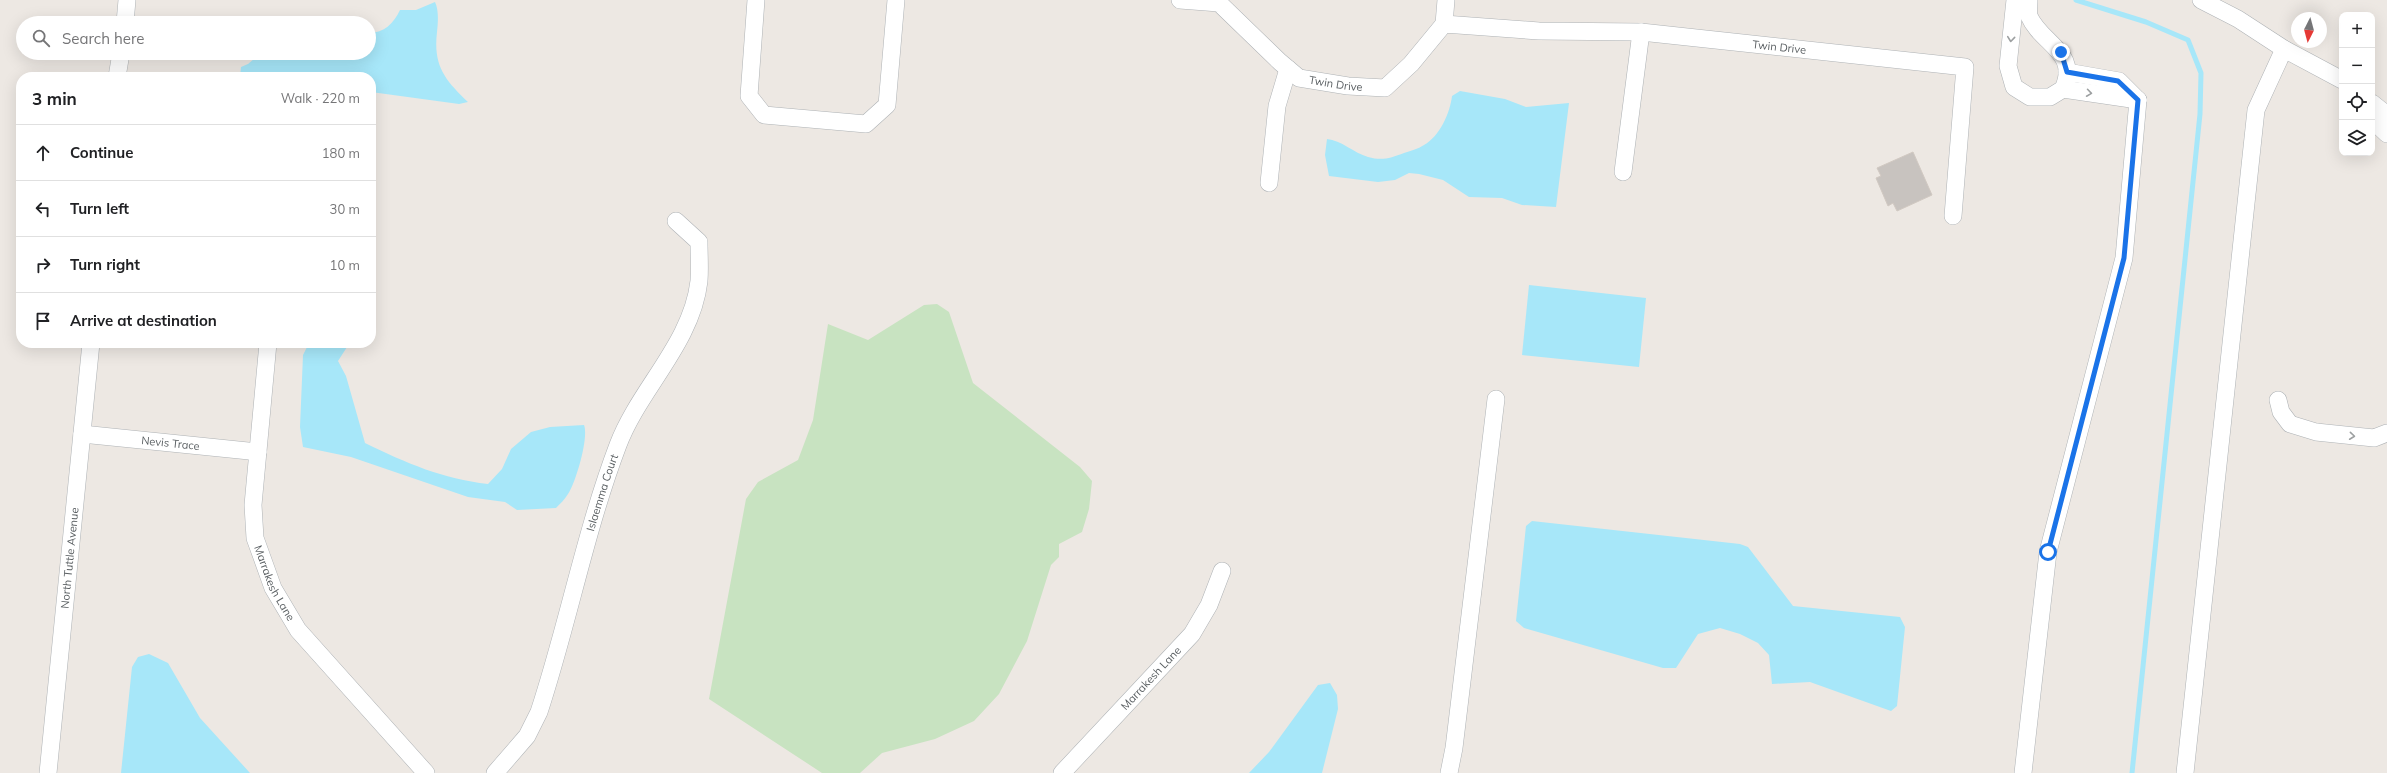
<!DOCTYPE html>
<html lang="en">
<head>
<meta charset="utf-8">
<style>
  :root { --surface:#fff; --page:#f6f6f6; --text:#202124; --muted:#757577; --line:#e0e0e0 }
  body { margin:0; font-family:Mulish,sans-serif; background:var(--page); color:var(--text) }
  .controls { position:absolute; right:12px; top:12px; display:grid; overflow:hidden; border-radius:8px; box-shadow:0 4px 16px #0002 }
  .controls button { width:36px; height:36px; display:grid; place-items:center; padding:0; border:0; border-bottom:1px solid var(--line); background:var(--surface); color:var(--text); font:20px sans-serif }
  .compass { position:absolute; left:2291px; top:12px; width:36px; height:36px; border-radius:50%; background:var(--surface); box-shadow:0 4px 16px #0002; rotate:186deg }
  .stop { position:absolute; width:12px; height:12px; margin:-9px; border:3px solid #1a73e8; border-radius:50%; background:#fff }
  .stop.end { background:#1a73e8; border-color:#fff; box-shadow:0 1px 4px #0008 }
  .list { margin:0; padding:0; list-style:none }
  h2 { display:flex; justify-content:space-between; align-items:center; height:52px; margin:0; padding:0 16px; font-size:17px }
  h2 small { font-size:13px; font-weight:400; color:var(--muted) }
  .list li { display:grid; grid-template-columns:26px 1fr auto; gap:12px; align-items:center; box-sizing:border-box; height:56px; padding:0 16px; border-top:1px solid var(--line) }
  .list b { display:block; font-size:15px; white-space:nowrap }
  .list em { font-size:13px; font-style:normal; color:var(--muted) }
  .icon { flex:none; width:22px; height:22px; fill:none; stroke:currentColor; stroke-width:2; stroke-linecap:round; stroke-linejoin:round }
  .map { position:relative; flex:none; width:2387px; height:773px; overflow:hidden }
  .search { position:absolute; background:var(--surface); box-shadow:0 4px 16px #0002; left:16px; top:16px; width:360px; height:44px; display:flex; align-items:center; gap:10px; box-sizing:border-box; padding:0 14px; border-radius:22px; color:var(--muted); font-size:15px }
  .panel { position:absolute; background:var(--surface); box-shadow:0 4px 16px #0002; left:16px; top:72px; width:360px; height:276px; border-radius:16px }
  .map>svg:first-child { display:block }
</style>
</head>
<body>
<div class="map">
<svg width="2387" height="773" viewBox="0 0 2387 773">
  <rect width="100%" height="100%" fill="#ede8e3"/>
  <path fill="#c8e3c1" d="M937 304 949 312 973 383 1080 467 1092 481 1089 509 1082 532 1059 544V557L1051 565 1027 641 999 694 974 721 935 739 882 753 860 773H822L709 699 746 499 758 482 798 460 813 420 828 324 868 340 924 305Z"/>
  <g fill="#a7e7f9">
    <path d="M435 2C439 10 438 23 437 32 433 66 445 80 468 102L459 104 371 92V77H240L241 67 248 64 261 53H369V33C384 33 394 23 400 10H416Z"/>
    <path d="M1460 91 1505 99 1526 107 1569 103 1556 207 1522 205 1502 198 1469 197 1443 180 1419 174 1409 173 1395 180 1378 182 1329 176 1325 155 1327 139C1341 140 1354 153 1368 157 1382 161 1391 158 1404 153 1410 151 1418 149 1424 145 1440 136 1450 113 1452 96Z"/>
    <path d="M1529 285 1646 298 1639 367 1522 355Z"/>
    <path d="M309 343 349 344 338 361 346 376 365 443C406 463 443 479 488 484L502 469 511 449 531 432 550 427 584 425C589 437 576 482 568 494 565 499 560 504 556 508L517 510 505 502 468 497 351 457 303 447 300 427 303 355Z"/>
    <path d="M1532 521 1740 544 1748 547 1793 606 1900 617 1905 627 1897 706 1891 711 1810 682 1772 684 1769 655 1758 643 1740 634 1720 628 1698 634 1676 668H1663L1524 628 1516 621 1526 526Z"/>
    <path d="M149 654 168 663 200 718 250 773H121L132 667 138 657Z"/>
    <path d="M1330 683 1337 695 1338 709 1322 773H1249L1269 752 1318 685Z"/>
  </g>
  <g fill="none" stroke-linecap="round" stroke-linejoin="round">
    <path stroke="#a7e7f9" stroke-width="5" d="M2076 0 2146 22 2188 40 2201 73 2200 114 2132 773"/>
  </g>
  <path fill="#c8c3bf" stroke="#d1c9c2" d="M1913 152 1932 195 1897 211 1893 203 1888 206 1876 178 1881 176 1877 168Z"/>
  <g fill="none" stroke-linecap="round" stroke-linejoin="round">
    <g stroke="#aeb2b5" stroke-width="18">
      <g id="minor">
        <path d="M756 0 749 96 764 115 866 124 887 105 896 0"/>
        <path id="s1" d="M1180 0 1219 3 1280 62 1299 78 1348 86 1385 88 1411 64 1444 24 1539 31 1641 32 1965 67 1953 216"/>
        <path d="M2015 0 2008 66 2014 87 2030 97H2050L2063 89 2138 100"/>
        <path d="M2029 0C2029 5 2028 11 2029 16 2041 44 2080 52 2063 89"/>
        <path d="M2201 0 2238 19 2284 49 2342 80"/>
        <path d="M125 23 127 0"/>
        <path d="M1444 24 1446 0"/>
        <path d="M2067 72 2119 81 2138 100"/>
        <path d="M117 77 121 53"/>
        <path d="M2372 103 2387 115"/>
        <path d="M2372 120 2387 134"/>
        <path d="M1623 172 1641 32"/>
        <path d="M1269 183 1277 106 1288 69"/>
        <path id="s2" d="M268 343 253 505 255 538 273 588 298 630 426 773"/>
        <path d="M2278 400 2281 412 2290 424 2316 432 2374 438 2387 433"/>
        <path id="s3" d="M82 434 258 452"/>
        <path id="s4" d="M48 773 91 343"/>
        <path id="s5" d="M495 773 527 736 539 712C568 624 585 532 618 445 639 389 692 343 699 281 700 268 699 255 699 242L676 221"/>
        <path id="s6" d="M1062 773 1192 634 1209 605 1222 571"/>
        <path d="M1449 773 1454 748 1496 399"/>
        <path d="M2023 773 2048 552 2124 258 2138 100"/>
        <path d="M2185 773 2256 110 2284 49"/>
      </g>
    </g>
    <use href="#minor" stroke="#fff" stroke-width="17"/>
  </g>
  <defs><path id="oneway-chevron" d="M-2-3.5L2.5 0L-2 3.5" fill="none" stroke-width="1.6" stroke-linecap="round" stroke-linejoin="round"/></defs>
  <g stroke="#9da0a1">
    <use href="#oneway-chevron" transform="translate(2011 39) rotate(96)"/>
    <use href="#oneway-chevron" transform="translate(2089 93) rotate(8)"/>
    <use href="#oneway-chevron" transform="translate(2352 436) rotate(6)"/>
  </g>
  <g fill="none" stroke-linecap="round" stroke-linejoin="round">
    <path stroke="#1a73e8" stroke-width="5" d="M2048 552 2124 258 2138 100 2118 81 2067 72 2061 52"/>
  </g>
  <g text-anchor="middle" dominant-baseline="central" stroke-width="3" stroke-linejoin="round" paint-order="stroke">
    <g font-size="11" fill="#5b6063" stroke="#fff">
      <text stroke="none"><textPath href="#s1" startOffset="659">Twin Drive</textPath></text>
      <text stroke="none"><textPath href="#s1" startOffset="186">Twin Drive</textPath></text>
      <text stroke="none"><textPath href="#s3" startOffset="89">Nevis Trace</textPath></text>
      <text stroke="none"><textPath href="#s5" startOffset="304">Islaemma Court</textPath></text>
      <text stroke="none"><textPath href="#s4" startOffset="216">North Tuttle Avenue</textPath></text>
      <text stroke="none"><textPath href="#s2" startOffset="245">Marrakesh Lane</textPath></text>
      <text stroke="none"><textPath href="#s6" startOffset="130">Marrakesh Lane</textPath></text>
    </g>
  </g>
</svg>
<div class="controls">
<button>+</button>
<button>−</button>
<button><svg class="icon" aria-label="locate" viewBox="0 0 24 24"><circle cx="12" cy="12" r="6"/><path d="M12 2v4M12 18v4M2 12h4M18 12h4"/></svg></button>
<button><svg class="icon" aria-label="layers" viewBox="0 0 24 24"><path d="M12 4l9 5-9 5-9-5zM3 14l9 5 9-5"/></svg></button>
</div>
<svg class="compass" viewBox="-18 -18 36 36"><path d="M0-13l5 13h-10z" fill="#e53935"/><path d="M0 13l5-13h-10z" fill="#757577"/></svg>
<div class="stop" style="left:2048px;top:552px"></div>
<div class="stop end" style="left:2061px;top:52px"></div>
<div class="search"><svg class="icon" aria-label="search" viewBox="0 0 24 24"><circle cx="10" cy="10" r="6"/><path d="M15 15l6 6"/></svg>Search here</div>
<section class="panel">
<h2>3 min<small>Walk · 220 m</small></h2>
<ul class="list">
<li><svg class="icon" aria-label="ahead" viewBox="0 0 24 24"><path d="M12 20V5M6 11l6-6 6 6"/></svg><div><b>Continue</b></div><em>180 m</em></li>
<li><svg class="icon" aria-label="left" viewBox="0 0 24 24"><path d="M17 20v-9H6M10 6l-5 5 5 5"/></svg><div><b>Turn left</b></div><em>30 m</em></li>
<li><svg class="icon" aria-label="right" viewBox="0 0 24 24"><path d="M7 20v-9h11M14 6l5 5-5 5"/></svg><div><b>Turn right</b></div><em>10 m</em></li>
<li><svg class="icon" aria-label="arrive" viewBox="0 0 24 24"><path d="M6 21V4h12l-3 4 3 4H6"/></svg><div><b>Arrive at destination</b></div></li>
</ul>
</section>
</div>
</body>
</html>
